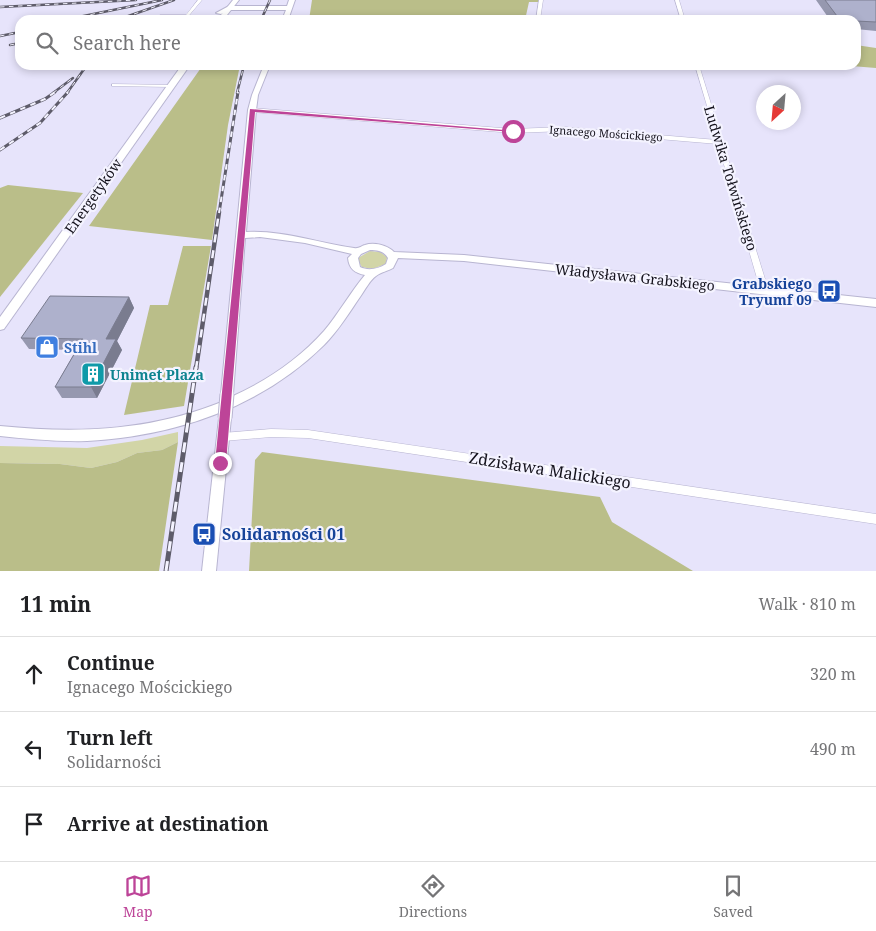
<!DOCTYPE html>
<html lang="en">
<head>
<meta charset="utf-8">
<style>
  :root { --surface:#fff; --page:#f2f2f2; --text:#202124; --muted:#757577; --line:#e0e0e0; --accent:#bd4498 }
  body { margin:0; font-family:"Noto Serif",serif; background:var(--page); color:var(--text) }
  .compass { position:absolute; left:756px; top:85px; width:45px; height:45px; border-radius:50%; background:var(--surface); box-shadow:0 2px 8px #0003; rotate:206deg }
  .stop { position:absolute; width:15px; height:15px; margin:-11px; border:4px solid #bd4498; border-radius:50%; background:#fff }
  .stop.end { background:#bd4498; border-color:#fff; box-shadow:0 1px 5px #0008 }
  .list { margin:0; padding:0; list-style:none }
  h2 { display:flex; justify-content:space-between; align-items:center; height:65px; margin:0; padding:0 20px; font-size:21px }
  h2 small { font-size:16px; font-weight:400; color:var(--muted) }
  .list li { display:grid; grid-template-columns:32px 1fr auto; gap:15px; align-items:center; box-sizing:border-box; height:75px; padding:0 20px; border-top:1px solid var(--line) }
  .list b { display:block; font-size:19px; white-space:nowrap }
  .list p { margin:0; font-size:16px; white-space:nowrap; color:var(--muted) }
  .list em { font-size:16px; font-style:normal; color:var(--muted) }
  .icon { flex:none; width:28px; height:28px; fill:none; stroke:currentColor; stroke-width:2; stroke-linecap:round; stroke-linejoin:round }
  .map { position:relative; flex:none; width:876px; height:571px; overflow:hidden }
  .search { position:absolute; background:var(--surface); box-shadow:0 2px 8px #0003; left:15px; right:15px; top:15px; height:55px; display:flex; align-items:center; gap:12px; box-sizing:border-box; padding:0 18px; border-radius:15px; color:var(--muted); font-size:19px }
  .sheet { height:290px; background:var(--surface) }
  nav { display:flex; justify-content:space-around; align-items:center; box-sizing:border-box; height:70px; border-top:1px solid var(--line); background:var(--surface); font-size:14px; color:var(--muted) }
  nav a { display:grid; justify-items:center; gap:2px }
  nav .on { color:var(--accent) }
  .map>svg:first-child { display:block }
</style>
</head>
<body>
<div class="map">
<svg width="876" height="571" viewBox="0 0 876 571">
  <rect width="100%" height="100%" fill="#e7e4fb"/>
  <g fill="#d2d5a7">
    <path d="M370 251 380 252 387 257 386 264 372 269 362 267 358 261V258Z"/>
    <path d="M178 432V442L162 450 137 453 117 462 91 468 60 464 0 463V446L87 448 142 440Z"/>
  </g>
  <g fill="#babe89">
    <path d="M312 0H541V2H529L525 20H309Z"/>
    <path d="M856 45 876 48V68L839 65H856Z"/>
    <path d="M203 65H240L228 125 212 240 89 226Z"/>
    <path d="M8 185 83 193 0 297V188Z"/>
    <path d="M183 246H211L184 406 124 415 150 305H168Z"/>
    <path d="M178 442 159 571H0V463L60 464 91 468 117 462 137 453 162 450Z"/>
    <path d="M262 452 600 497 612 522 693 571H249L255 460Z"/>
  </g>
  <g fill="none" stroke-linecap="round" stroke-linejoin="round">
    <g stroke="#b8b5d1" stroke-width="1">
      <g id="minor">
        <path d="M198 0H202L186 19H184L183 17H161L158 20H154L160 15H186Z"/>
        <path d="M539 0H543L540 20H536Z"/>
        <path d="M675 0H679L685 20H681Z"/>
        <path d="M695 65H699L769 292 768 294H762L761 292 718 144 564 131 513 133 252 112 249 110 252 108 513 129 564 127 717 140Z"/>
        <path d="M112 84 171 85 173 86 171 87 114 86H112Z"/>
        <path d="M271 429 308 430 876 514V524L308 438 271 437 223 441 220 440 218 437 220 434 223 433Z"/>
      </g>
    </g>
    <g stroke="#b8b5d1" stroke-width="2">
      <g id="tertiary">
        <path d="M289 0H295L288 20H282L286 10H230L221 14 216 13 229 6H287Z"/>
        <path d="M264 65H270L258 95 256 110 246 232C283 230 318 243 354 248 359 249 361 246 365 245 374 242 387 245 394 252L464 255 876 299V307L464 261 398 258 393 268C388 271 381 272 376 276 370 280 365 290 360 297 349 313 338 331 324 345 260 408 175 436 87 441 58 442 29 439 0 436V426C80 434 156 431 231 398L227 399 223 397 221 394 248 110 252 95ZM260 237 305 243 352 254 348 258C349 269 355 273 365 275 350 293 339 313 324 331 299 359 265 382 231 397L233 394 245 238ZM370 250C377 250 384 251 388 258L386 264C378 269 368 271 360 267L358 258 361 254Z"/>
        <path d="M225 413 229 414 231 418 216 571H202L219 418 221 414Z"/>
      </g>
    </g>
    <g stroke="#b8b5d1" stroke-width="2">
      <g id="secondary">
        <path d="M233 0H239L223 20H217Z"/>
        <path d="M182 65H190L4 329 0 330V317Z"/>
      </g>
    </g>
    <use href="#minor" fill="#fff" fill-rule="evenodd"/>
    <use href="#tertiary" fill="#fff" fill-rule="evenodd"/>
    <use href="#secondary" fill="#fff" fill-rule="evenodd"/>
    <g stroke="#5e5c6a" stroke-width="2.5">
      <g id="rail-far3">
        <path d="M0 7 136 0"/>
        <path d="M64 20 162 0"/>
        <path d="M117 20 174 0"/>
        <path d="M261 20 270 0"/>
        <path d="M0 36 20 32"/>
        <path d="M10 45 20 43"/>
        <path d="M53 93 73 78"/>
        <path d="M67 93 87 65"/>
        <path d="M237 93 244 65"/>
      </g>
    </g>
    <g stroke="#5e5c6a" stroke-width="3">
      <g id="rail-far2">
        <path d="M0 118 45 99 55 92"/>
        <path d="M0 150 40 123 68 92"/>
        <path d="M219 213 238 92"/>
      </g>
    </g>
    <g stroke="#5e5c6a" stroke-width="4.5">
      <path id="rail-far1" d="M196 369 219 212"/>
    </g>
    <g stroke="#5e5c6a" stroke-width="5">
      <path id="rail" d="M166 571 196 367"/>
    </g>
    <use href="#rail-far3" stroke="#f4f3ff" stroke-width="1" stroke-dasharray="4.5" stroke-linecap="butt"/>
    <use href="#rail-far2" stroke="#f4f3ff" stroke-width="2" stroke-dasharray="5.5" stroke-linecap="butt"/>
    <use href="#rail-far1" stroke="#f4f3ff" stroke-width="2.5" stroke-dasharray="8" stroke-linecap="butt"/>
    <use href="#rail" stroke="#f4f3ff" stroke-width="3" stroke-dasharray="10" stroke-linecap="butt"/>
    <g stroke="#b8b5d1" stroke-width="15" stroke-linecap="butt">
      <path id="tertiary-bridge" d="M225 418 227 394"/>
    </g>
    <use href="#tertiary-bridge" stroke="#fff" stroke-width="13"/>
  </g>
  <g fill="#9698af">
    <path d="M816 0H876V31L856 29V20H830Z"/>
    <path d="M129 297 134 308 117 341 122 350 97 398H62L55 387 76 350 29 349 21 338Z"/>
  </g>
  <path fill="#7a7c8f" d="M129 297 134 308 117 341 122 350 97 398 91 387 106 339Z"/>
  <g fill="#aeb1cc" stroke="#7a7c8f">
    <path d="M825 0H876V22L856 21V20H840Z"/>
    <path d="M50 296 129 297 106 339H116L91 387H55L83 339 21 338Z"/>
  </g>
  <path fill="#bd4498" d="M250 109 516 131 513 132 255 112 226 463 220 468 215 463Z"/>
  <defs>
    <g id="bus-square" transform="scale(1.25)"><rect x="-9" y="-9" width="18" height="18" rx="4" fill="#1a4fb4" stroke="#f4f3ff"/><path d="M-5-6H5V4H4V6H2V4H-2V6H-4V4H-5ZM-3.5-4V0h7V-4ZM-3.5 1.2v1.5H-2V1.2ZM2 1.2v1.5H3.5V1.2Z" fill="#fff"/></g>
    <g id="shop-square" transform="scale(1.25)"><rect x="-9" y="-9" width="18" height="18" rx="4" fill="#3f7fe0" stroke="#f4f3ff"/><path d="M-5-2.5h2.3a2.7 3.5 0 0 1 5.4 0H5L5.5 6h-11ZM-1.5-2.5h3a1.5 2.3 0 0 0-3 0Z" fill="#fff"/></g>
    <g id="building-square" transform="scale(1.25)"><rect x="-9" y="-9" width="18" height="18" rx="4" fill="#0f9aa8" stroke="#f4f3ff"/><path d="M-4-6H4V6H1V3H-1V6H-4ZM-2.5-4.3h1.7v1.8h-1.7ZM.8-4.3h1.7v1.8H.8ZM-2.5-1h1.7V.8h-1.7ZM.8-1h1.7V.8H.8Z" fill="#fff"/></g>
  </defs>
  <g fill-rule="evenodd">
    <use href="#bus-square" x="829" y="291"/>
    <use href="#shop-square" x="47" y="347"/>
    <use href="#building-square" x="93" y="374"/>
    <use href="#bus-square" x="204" y="534"/>
  </g>
  <g text-anchor="middle" dominant-baseline="central" stroke-width="4.5" stroke-linejoin="round" paint-order="stroke">
    <g font-size="11" fill="#13111b" stroke="#f4f3ff">
      <text transform="translate(606 133) rotate(4)">Ignacego Mościckiego</text>
    </g>
    <g font-size="14" fill="#13111b" stroke="#f4f3ff">
      <text transform="translate(731 178) rotate(73)">Ludwika Tołwińskiego</text>
      <text transform="translate(93 196) rotate(-55)">Energetyków</text>
      <text transform="translate(635 277) rotate(6)">Władysława Grabskiego</text>
    </g>
    <g font-size="14" font-weight="bold" fill="#164399" stroke="#f4f3ff" text-anchor="end">
      <text x="812" y="283">Grabskiego<tspan x="812" dy="16">Tryumf 09</tspan></text>
    </g>
    <g font-size="14" font-weight="bold" fill="#366cbe" stroke="#f4f3ff" text-anchor="start">
      <text x="64" y="347">Stihl</text>
    </g>
    <g font-size="14" font-weight="bold" fill="#0d838f" stroke="#f4f3ff" text-anchor="start">
      <text x="110" y="374">Unimet Plaza</text>
    </g>
    <g font-size="16" fill="#13111b" stroke="#f4f3ff">
      <text transform="translate(550 470) rotate(9)">Zdzisława Malickiego</text>
    </g>
    <g font-size="16" font-weight="bold" fill="#164399" stroke="#f4f3ff" text-anchor="start">
      <text x="222" y="534">Solidarności 01</text>
    </g>
  </g>
</svg>
<svg class="compass" viewBox="-18 -18 36 36"><path d="M0-13l5 13h-10z" fill="#e53935"/><path d="M0 13l5-13h-10z" fill="#757577"/></svg>
<div class="stop" style="left:513px;top:131px"></div>
<div class="stop end" style="left:220px;top:463px"></div>
<div class="search"><svg class="icon" aria-label="search" viewBox="0 0 24 24"><circle cx="10" cy="10" r="6"/><path d="M15 15l6 6"/></svg>Search here</div>
</div>
<section class="sheet">
<h2>11 min<small>Walk · 810 m</small></h2>
<ul class="list">
<li><svg class="icon" aria-label="ahead" viewBox="0 0 24 24"><path d="M12 20V5M6 11l6-6 6 6"/></svg><div><b>Continue</b><p>Ignacego Mościckiego</p></div><em>320 m</em></li>
<li><svg class="icon" aria-label="left" viewBox="0 0 24 24"><path d="M17 20v-9H6M10 6l-5 5 5 5"/></svg><div><b>Turn left</b><p>Solidarności</p></div><em>490 m</em></li>
<li><svg class="icon" aria-label="arrive" viewBox="0 0 24 24"><path d="M6 21V4h12l-3 4 3 4H6"/></svg><div><b>Arrive at destination</b></div></li>
</ul>
</section>
<nav>
<a class="on"><svg class="icon" aria-label="map" viewBox="0 0 24 24"><path d="M3 6l6-2 6 2 6-2v14l-6 2-6-2-6 2zM9 4v14M15 6v14"/></svg>Map</a>
<a><svg class="icon" aria-label="directions" viewBox="0 0 24 24"><path d="M12 3l9 9-9 9-9-9zM9 14v-3h6M13 9l2 2-2 2"/></svg>Directions</a>
<a><svg class="icon" aria-label="saved" viewBox="0 0 24 24"><path d="M7 4h10v16l-5-4-5 4z"/></svg>Saved</a>
</nav>
</body>
</html>
